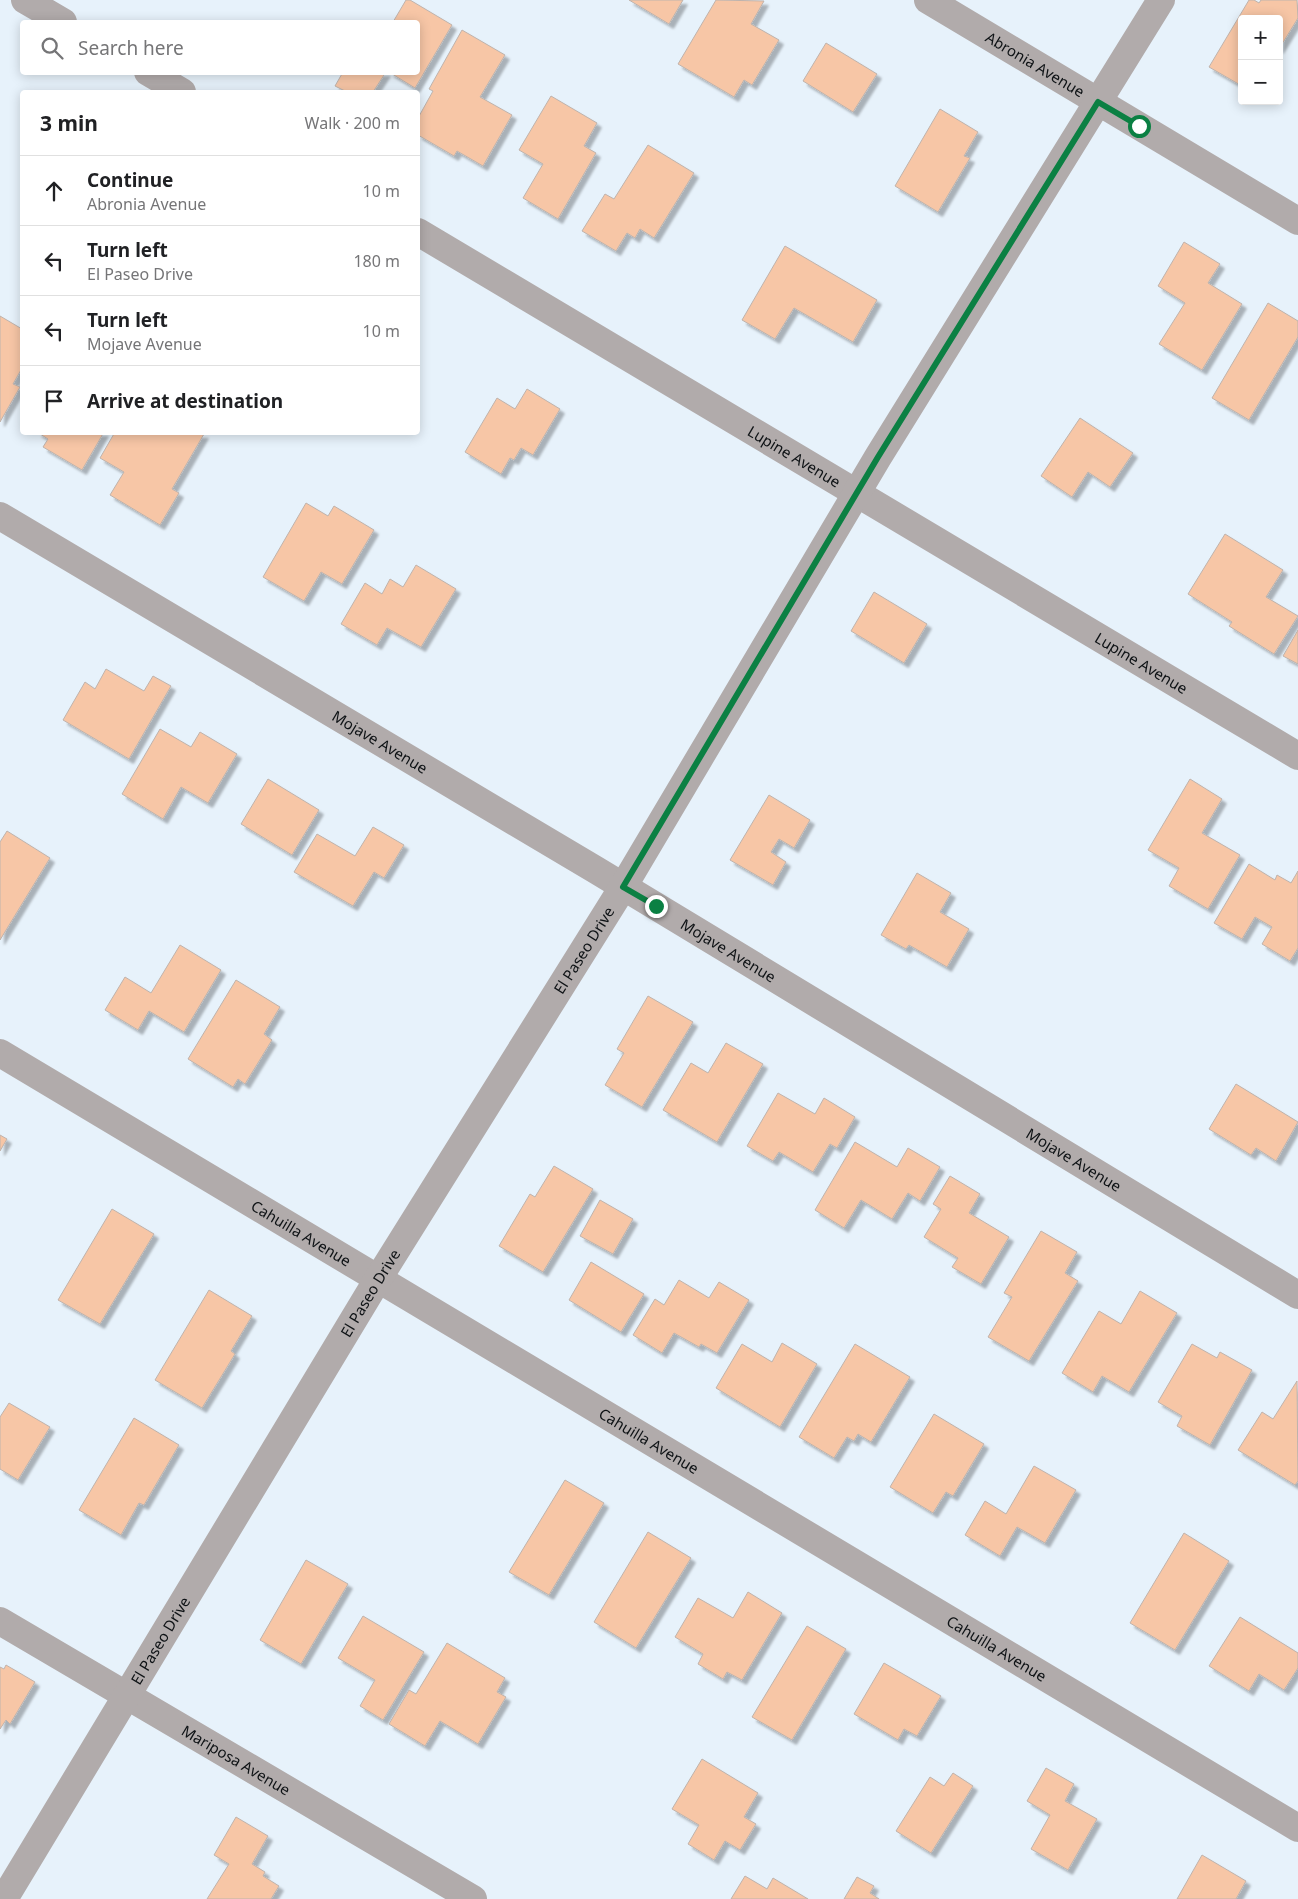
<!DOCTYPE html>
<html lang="en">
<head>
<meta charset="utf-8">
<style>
  :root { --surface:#fff; --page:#f2f2f2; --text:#202124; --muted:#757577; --line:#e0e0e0 }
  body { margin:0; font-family:"Noto Sans",sans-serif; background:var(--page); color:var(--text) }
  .controls { position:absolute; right:15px; top:15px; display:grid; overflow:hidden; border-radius:5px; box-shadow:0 2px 12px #0003 }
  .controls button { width:45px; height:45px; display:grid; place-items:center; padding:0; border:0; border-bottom:1px solid var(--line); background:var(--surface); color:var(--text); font:25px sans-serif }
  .stop { position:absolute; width:15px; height:15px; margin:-11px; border:4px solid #0b8043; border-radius:50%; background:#fff }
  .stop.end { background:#0b8043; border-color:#fff; box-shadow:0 1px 5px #0008 }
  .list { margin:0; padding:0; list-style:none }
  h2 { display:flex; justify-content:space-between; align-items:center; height:65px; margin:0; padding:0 20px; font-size:21px }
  h2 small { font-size:16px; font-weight:400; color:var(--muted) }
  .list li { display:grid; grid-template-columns:32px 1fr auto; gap:15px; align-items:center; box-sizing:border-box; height:70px; padding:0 20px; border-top:1px solid var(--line) }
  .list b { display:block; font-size:19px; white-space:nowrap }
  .list p { margin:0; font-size:16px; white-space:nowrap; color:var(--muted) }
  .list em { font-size:16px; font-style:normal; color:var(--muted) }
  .icon { flex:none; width:28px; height:28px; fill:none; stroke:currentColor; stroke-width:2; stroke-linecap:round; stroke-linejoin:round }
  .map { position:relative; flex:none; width:1298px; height:1899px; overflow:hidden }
  .search { position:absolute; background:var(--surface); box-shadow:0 2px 12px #0003; left:20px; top:20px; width:400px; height:55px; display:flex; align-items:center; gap:12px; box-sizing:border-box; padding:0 18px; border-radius:5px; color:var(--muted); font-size:19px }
  .panel { position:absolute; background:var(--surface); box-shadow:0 2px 12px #0003; left:20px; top:90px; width:400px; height:345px; border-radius:5px }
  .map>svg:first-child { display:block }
</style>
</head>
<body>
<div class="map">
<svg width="1298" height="1899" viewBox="0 0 1298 1899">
  <defs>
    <filter id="shadow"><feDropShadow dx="4.5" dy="4.5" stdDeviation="1" flood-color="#0004"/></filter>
  </defs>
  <rect width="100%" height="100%" fill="#e7f2fb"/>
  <g fill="#f7c6a6" stroke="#bfb3ac" filter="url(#shadow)">
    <path d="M406 0H410L452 25 415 88 389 72H418V22H393Z"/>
    <path d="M629 0H683L669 24Z"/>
    <path d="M716 0 764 1 751 24 779 40 752 85 744 80 734 97 678 64Z"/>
    <path d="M1249 0H1254L1259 3 1261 0H1297L1298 18 1279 49V19H1242V86L1209 67Z"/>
    <path d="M462 30 505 55 480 97 512 115 483 166 457 151 454 156 418 135V118L433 91 429 89Z"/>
    <path d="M826 43 877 74 853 112 803 81Z"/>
    <path d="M343 72H386L373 92H347L335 86Z"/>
    <path d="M551 96 597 123 584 146 596 153 558 219 523 198 543 164 519 150Z"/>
    <path d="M940 109 978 132 964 156 970 158 938 212 895 186Z"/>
    <path d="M648 145 694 173 654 238 640 229 635 238 627 233 616 251 582 231 605 194 614 199Z"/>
    <path d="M1184 242 1220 264 1208 283 1242 304 1202 370 1159 344 1185 303 1158 286Z"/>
    <path d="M785 246 877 300 853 342 794 308 775 339 742 320Z"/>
    <path d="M1268 303 1298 321V337L1249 420 1212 398Z"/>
    <path d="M0 316 22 329V368L13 384 20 387 0 422Z"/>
    <path d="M527 389 560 409 533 455 521 448 514 460 510 458 501 474 465 452 497 398 515 409Z"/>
    <path d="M1080 418 1133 453 1110 487 1088 472 1072 497 1041 476Z"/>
    <path d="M37 432H104L82 470 43 447 48 439Z"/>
    <path d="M115 432 204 434 172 489 179 493 160 525 110 495 124 472 100 458Z"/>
    <path d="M306 503 328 516 334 506 374 530 342 584 321 572 304 601 263 577Z"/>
    <path d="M1225 534 1283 570 1266 597 1298 616 1274 654 1229 626 1232 622 1188 594Z"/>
    <path d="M416 565 456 589 421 647 387 628 377 645 341 624 365 583 382 594 390 579 403 587Z"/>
    <path d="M874 592 927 624 904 663 851 631Z"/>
    <path d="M1298 630V664L1283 656Z"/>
    <path d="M106 669 144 691 153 676 171 686 129 759 63 720 85 682 95 689Z"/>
    <path d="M160 729 191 747 200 732 237 754 208 803 181 787 163 819 122 794Z"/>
    <path d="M268 779 319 810 292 855 241 824Z"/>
    <path d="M1190 779 1222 799 1202 833 1240 855 1208 909 1169 886 1179 868 1148 850Z"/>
    <path d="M769 795 810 820 794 848 779 839 771 852 786 862 773 885 730 860Z"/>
    <path d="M373 827 404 845 384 878 374 872 353 906 294 872 317 834 355 856Z"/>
    <path d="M7 831 50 858 0 940V842Z"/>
    <path d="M1249 864 1275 880 1277 875 1291 883 1298 871V948L1290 961 1262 944 1272 927 1255 917 1242 939 1214 923Z"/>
    <path d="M917 873 951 893 940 912 969 929 947 967 909 945 906 949 881 935Z"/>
    <path d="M180 945 221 970 184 1032 149 1011 138 1030 105 1010 125 977 151 993Z"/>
    <path d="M236 980 280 1007 264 1034 272 1040 245 1084 238 1079 233 1087 188 1059Z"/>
    <path d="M648 996 693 1022 642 1107 605 1085 624 1053 617 1049Z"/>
    <path d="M726 1043 763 1064 717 1142 663 1110 691 1063 708 1073Z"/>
    <path d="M1236 1084 1298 1122 1276 1161 1256 1148 1251 1155 1209 1129Z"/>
    <path d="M778 1093 815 1114 824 1098 855 1117 837 1148 830 1144 813 1172 779 1152 773 1161 747 1146Z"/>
    <path d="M0 1135 7 1139 0 1151Z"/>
    <path d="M855 1142 897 1167 908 1148 940 1167 920 1201 908 1193 892 1219 861 1200 844 1228 815 1210Z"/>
    <path d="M554 1166 593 1189 543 1272 499 1246 530 1194 535 1197Z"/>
    <path d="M950 1176 980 1194 969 1213 1009 1237 981 1284 952 1267 958 1258 924 1237 941 1209 933 1204Z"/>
    <path d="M600 1200 633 1219 613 1254 580 1236Z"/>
    <path d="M112 1209 154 1234 100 1324 58 1300Z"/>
    <path d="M1041 1231 1077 1252 1065 1273 1078 1281 1029 1361 988 1337 1012 1297 1004 1293Z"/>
    <path d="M591 1262 644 1294 621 1332 569 1300Z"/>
    <path d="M679 1280 709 1298 719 1282 749 1300 717 1353 701 1344 699 1347 674 1333 662 1353 633 1335 655 1299 664 1305Z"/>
    <path d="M209 1290 252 1316 231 1351 235 1354 202 1408 155 1380Z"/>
    <path d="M1140 1291 1177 1313 1129 1392 1102 1376 1093 1392 1062 1373 1099 1311 1121 1324Z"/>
    <path d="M782 1343 817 1364 780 1427 716 1388 742 1344 772 1362Z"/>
    <path d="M855 1344 910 1377 871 1442 858 1434 854 1441 847 1437 834 1458 799 1437Z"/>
    <path d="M1192 1344 1217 1358 1220 1352 1252 1370 1210 1445 1177 1426 1182 1416 1158 1402Z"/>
    <path d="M1297 1381 1298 1481 1295 1485 1238 1450 1262 1412 1273 1419Z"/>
    <path d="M9 1403 50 1427 18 1480 0 1469V1417Z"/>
    <path d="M934 1414 984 1444 953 1496 946 1492 933 1513 890 1487Z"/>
    <path d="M134 1418 179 1445 144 1505 139 1503 121 1535 79 1510Z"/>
    <path d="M1034 1466 1076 1490 1045 1543 1017 1527 1000 1556 965 1535 985 1501 1006 1514Z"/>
    <path d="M565 1480 604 1503 549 1595 509 1572Z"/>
    <path d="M648 1532 691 1558 636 1648 594 1622Z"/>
    <path d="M1184 1533 1229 1561 1175 1650 1130 1623Z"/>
    <path d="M306 1560 348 1584 301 1664 260 1640Z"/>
    <path d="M748 1592 782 1613 742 1680 727 1672 723 1679 698 1664 703 1654 675 1637 698 1598 733 1618Z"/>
    <path d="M363 1616 424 1652 383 1720 360 1706 375 1680 338 1658Z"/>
    <path d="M1240 1617 1298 1653V1668L1284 1690 1259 1674 1249 1691 1209 1666Z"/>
    <path d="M807 1626 846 1649 792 1740 752 1717Z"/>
    <path d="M447 1643 505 1678 497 1692 506 1697 478 1744 440 1721 425 1746 389 1724 409 1690 416 1694Z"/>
    <path d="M884 1663 941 1696 917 1736 904 1729 898 1740 854 1714Z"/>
    <path d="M6 1665 35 1682 10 1724 6 1720 0 1729V1667L4 1669Z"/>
    <path d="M702 1759 758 1793 744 1817 756 1824 740 1850 725 1841 714 1860 688 1844 699 1825 672 1809Z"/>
    <path d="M1046 1768 1074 1784 1065 1801 1097 1819 1068 1870 1031 1849 1050 1815 1027 1801Z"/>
    <path d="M953 1773 973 1786 931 1853 896 1831 930 1777 944 1786Z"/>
    <path d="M236 1817 268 1836 252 1864 265 1872 263 1876 279 1886 271 1899H207L229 1864 214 1855Z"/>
    <path d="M1202 1855 1246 1881 1236 1899H1177Z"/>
    <path d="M745 1876 767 1889 773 1878 808 1899H731Z"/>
    <path d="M857 1877 874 1886 870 1893 879 1899H844Z"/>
  </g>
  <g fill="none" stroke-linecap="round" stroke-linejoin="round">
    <g stroke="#b1abab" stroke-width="28">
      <path d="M25 0 63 22"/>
      <path id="s1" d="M928 0 1298 221"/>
      <path d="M148 72 182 92"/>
      <path id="s2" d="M418 232 1298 756"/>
      <path id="s3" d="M0 516 596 870 1298 1295"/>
      <path id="s4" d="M0 1053 1298 1828"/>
      <path id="s5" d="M0 1621 473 1899"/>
      <path id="s6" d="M4 1899 378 1279 623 887 878 457 1161 0"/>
    </g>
  </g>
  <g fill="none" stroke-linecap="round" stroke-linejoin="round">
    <path stroke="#0b8043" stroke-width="6" d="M656 906 623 887 878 457 1098 102 1139 126"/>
  </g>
  <g text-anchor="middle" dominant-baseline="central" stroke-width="4" stroke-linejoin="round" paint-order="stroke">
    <g font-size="15" fill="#0e1215" stroke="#fff">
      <text stroke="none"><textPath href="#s1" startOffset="125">Abronia Avenue</textPath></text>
      <text stroke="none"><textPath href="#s2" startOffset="438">Lupine Avenue</textPath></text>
      <text stroke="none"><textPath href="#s2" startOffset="842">Lupine Avenue</textPath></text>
      <text stroke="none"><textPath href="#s3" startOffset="442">Mojave Avenue</textPath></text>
      <text stroke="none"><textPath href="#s6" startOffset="1112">El Paseo Drive</textPath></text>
      <text stroke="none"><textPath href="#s3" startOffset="848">Mojave Avenue</textPath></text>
      <text stroke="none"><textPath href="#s3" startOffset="1252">Mojave Avenue</textPath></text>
      <text stroke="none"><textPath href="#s4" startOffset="351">Cahuilla Avenue</textPath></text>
      <text stroke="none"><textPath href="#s6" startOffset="708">El Paseo Drive</textPath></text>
      <text stroke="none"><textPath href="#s4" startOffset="756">Cahuilla Avenue</textPath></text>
      <text stroke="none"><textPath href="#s6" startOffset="302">El Paseo Drive</textPath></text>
      <text stroke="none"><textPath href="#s4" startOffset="1161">Cahuilla Avenue</textPath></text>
      <text stroke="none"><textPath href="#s5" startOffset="274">Mariposa Avenue</textPath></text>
    </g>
  </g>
</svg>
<div class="controls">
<button>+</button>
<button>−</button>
</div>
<div class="stop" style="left:1139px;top:126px"></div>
<div class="stop end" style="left:656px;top:906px"></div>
<div class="search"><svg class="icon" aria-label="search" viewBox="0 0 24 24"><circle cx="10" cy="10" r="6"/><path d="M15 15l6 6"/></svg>Search here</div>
<section class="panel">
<h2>3 min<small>Walk · 200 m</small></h2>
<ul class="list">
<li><svg class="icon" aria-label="ahead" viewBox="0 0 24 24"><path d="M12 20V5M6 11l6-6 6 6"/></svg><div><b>Continue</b><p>Abronia Avenue</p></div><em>10 m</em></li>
<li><svg class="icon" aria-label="left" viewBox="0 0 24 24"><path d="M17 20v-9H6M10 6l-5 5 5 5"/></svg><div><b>Turn left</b><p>El Paseo Drive</p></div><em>180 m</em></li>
<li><svg class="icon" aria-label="left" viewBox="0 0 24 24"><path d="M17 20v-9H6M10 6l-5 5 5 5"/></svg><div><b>Turn left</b><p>Mojave Avenue</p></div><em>10 m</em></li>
<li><svg class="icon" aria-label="arrive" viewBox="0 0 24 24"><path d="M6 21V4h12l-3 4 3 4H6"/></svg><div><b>Arrive at destination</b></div></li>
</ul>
</section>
</div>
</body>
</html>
